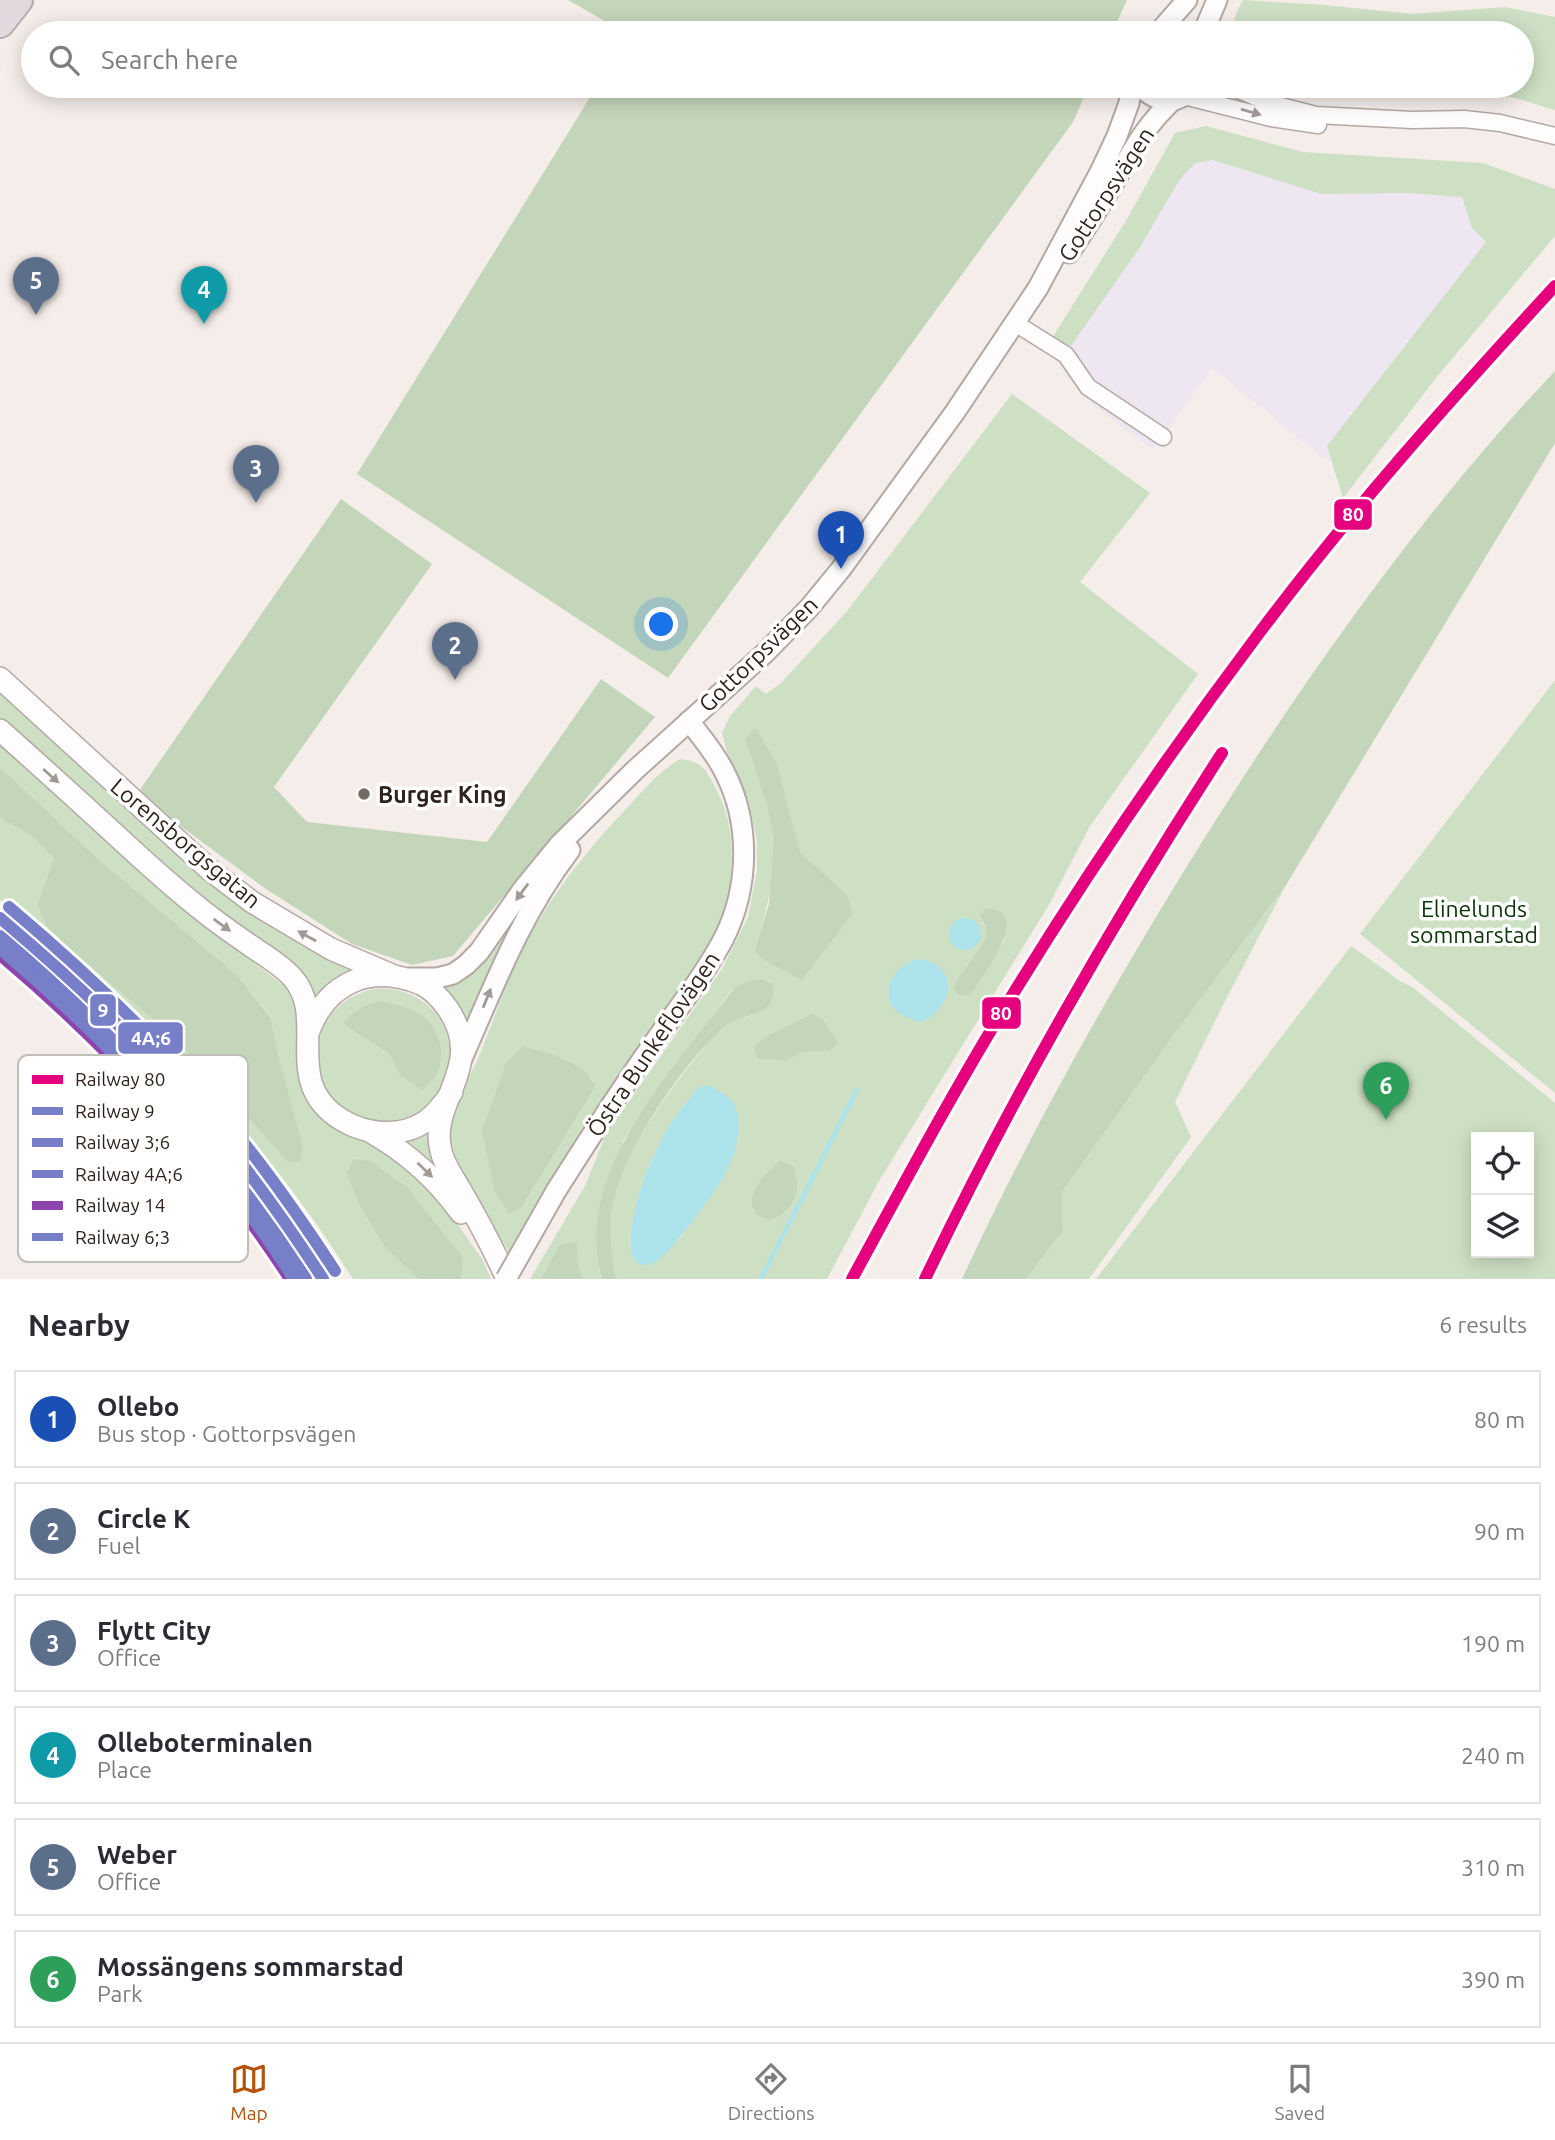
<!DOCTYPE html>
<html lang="en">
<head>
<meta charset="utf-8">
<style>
  :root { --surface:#fff; --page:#f7f7f7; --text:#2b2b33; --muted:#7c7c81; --line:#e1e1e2; --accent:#b45309 }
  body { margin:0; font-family:Ubuntu,sans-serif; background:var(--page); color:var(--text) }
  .controls { position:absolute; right:21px; bottom:21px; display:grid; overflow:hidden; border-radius:0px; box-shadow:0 4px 18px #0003 }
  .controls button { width:63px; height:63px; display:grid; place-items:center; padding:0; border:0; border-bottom:2px solid var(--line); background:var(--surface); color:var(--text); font:35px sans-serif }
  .you { position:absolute; left:662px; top:625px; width:24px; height:24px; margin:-18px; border:5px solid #fff; border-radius:50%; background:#1a73e8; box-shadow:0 0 0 10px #1a73e833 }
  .badge { display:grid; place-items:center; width:46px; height:46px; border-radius:50%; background:var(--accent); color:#fff; font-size:23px; font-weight:700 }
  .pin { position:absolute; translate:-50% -58px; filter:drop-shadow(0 2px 4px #0008) }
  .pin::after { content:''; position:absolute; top:37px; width:24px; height:21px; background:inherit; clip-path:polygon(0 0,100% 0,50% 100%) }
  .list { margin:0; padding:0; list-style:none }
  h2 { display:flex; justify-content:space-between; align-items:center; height:91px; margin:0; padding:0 28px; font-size:30px }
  h2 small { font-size:23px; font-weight:400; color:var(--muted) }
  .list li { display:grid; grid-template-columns:46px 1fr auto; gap:21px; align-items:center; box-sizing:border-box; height:98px; margin:0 14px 14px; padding:0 14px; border:2px solid var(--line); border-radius:0px }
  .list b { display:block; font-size:26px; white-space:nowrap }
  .list p { margin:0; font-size:23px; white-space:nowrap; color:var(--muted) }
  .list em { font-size:23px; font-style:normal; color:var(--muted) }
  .icon { flex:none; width:38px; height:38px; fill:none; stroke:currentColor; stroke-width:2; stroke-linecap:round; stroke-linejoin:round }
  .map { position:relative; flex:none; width:1555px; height:1279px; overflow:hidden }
  .search { position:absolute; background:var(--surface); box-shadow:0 4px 18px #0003; left:21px; right:21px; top:21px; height:77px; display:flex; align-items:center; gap:18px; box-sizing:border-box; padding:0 24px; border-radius:38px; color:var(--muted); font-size:26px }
  .sheet { height:763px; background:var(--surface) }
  nav { display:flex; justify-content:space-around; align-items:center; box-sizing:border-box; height:98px; border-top:2px solid var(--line); background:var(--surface); font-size:19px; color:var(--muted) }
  nav a { display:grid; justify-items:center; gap:4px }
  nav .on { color:var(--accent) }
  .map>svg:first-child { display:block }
</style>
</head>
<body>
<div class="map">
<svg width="1555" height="1279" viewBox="0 0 1555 1279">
  <rect width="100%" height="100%" fill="#f5ede9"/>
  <path fill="#eee6f0" d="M1191 156 1417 177 1538 224 1340 466 1322 457 1212 368 1153 450 1090 403 1067 377 1056 358 1168 180Z"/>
  <g fill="#cde0c4" fill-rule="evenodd">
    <path d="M1243 0 1325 5 1412 14 1505 7 1555 17V110C1538 106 1521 98 1503 96 1440 86 1374 95 1311 86H1522V33H1230L1237 11Z"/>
    <path d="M1206 126 1303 152 1483 163 1555 189V236L1440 373 1343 498 1327 446 1486 242 1472 228 1462 197 1408 193 1321 194 1213 160 1195 163 1180 179 1140 247 1071 346 1052 338 1127 219 1175 133Z"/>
    <path d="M1012 394 1150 493 1080 582 1198 674 1090 826 1050 903 879 1181 827 1279H616C612 1260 609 1240 611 1220 617 1164 659 1103 694 1060 705 1046 715 1031 731 1022 737 1019 745 1018 752 1016L733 988 645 1107 623 1141 599 1269 602 1279H583L578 1264 577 1241 559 1245 541 1279H530L585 1186 606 1134 722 969 748 917 757 870V841L749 802 727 752 722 733 730 716 756 686 766 694 781 683 848 610ZM751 758 777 763 800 853 847 895 757 942C767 909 775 877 774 842 773 813 760 785 751 758ZM960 918C975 918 983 926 979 941ZM981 921 1005 939 970 994 955 983 986 938V928ZM813 1013 829 1052C808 1049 801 1053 783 1062L772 1059 785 1027ZM699 1087 734 1151 723 1178 679 1239 630 1247C635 1187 658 1133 699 1087Z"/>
    <path d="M1555 680V1093L1360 934Z"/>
    <path d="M0 690 247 911C282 936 315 953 354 970L325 987 317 998C297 960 257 944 225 918 148 854 74 787 0 719Z"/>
    <path d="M0 741 213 931 284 986 294 1000 301 1017 296 1057 299 1074 308 1099 337 1128 382 1149 410 1170 437 1195 482 1259 491 1279H461L463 1258 386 1248 418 1279H353C261 1132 136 1006 0 900V818L30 835 54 858 37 905 46 926 73 952 154 1020 213 1078 280 1063 271 1017 237 975 96 857 0 767Z"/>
    <path d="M680 759C704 761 707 772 717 791 731 817 733 845 731 874 731 882 732 892 729 900 708 965 660 1017 622 1071 581 1129 545 1191 509 1252 492 1223 448 1161 450 1128 452 1105 471 1076 480 1054 494 1020 505 984 522 951 548 899 586 851 626 809 643 791 658 772 680 759ZM590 1076 596 1086 521 1208Z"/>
    <path d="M1286 885 1224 1003 1175 1102 1191 1137 1089 1279H1026L1063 1231 1062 1192 1176 1032Z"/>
    <path d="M526 901 507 935 469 1022 455 998 443 988 466 978 483 961Z"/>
    <path d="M1351 946 1400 981 1412 987 1555 1103V1279H1096ZM1476 1137H1529V1253H1476Z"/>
    <path d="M381 988C475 993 469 1118 386 1121 303 1125 289 1000 381 988ZM378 1001 400 1075 389 1054 343 1024C351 1011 364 1005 378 1001Z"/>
    <path d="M429 1131 441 1170 406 1139Z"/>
  </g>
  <g fill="#c3d6ba">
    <path d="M568 0H1127L1112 33H626Z"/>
    <path d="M597 86H1089L1073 122 668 678 357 474Z"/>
    <path d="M1555 371V443L1286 885 1176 1032 1062 1192 1063 1231 1026 1279H962C1027 1138 1103 1003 1184 871 1292 696 1413 521 1555 371Z"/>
    <path d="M341 499 432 564 274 787 307 822 487 842 601 679 655 717 453 956 412 965 352 944 263 887 137 794Z"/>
    <path d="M755 727 777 763 800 852 847 895 853 913 802 980 769 963 756 953 757 942 769 904 774 840 767 805 745 739Z"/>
    <path d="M0 767 96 857 237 975 271 1018 280 1063 303 1147 300 1161 289 1163 213 1078 154 1020 73 952 46 926 37 905 54 858 30 835 0 818Z"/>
    <path d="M987 908C1033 912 985 971 975 988L970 994 960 996 954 989 955 983 986 938V928L980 914Z"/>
    <path d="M762 979 773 985C776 1013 756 1013 736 1020 728 1023 720 1030 714 1036 673 1079 617 1159 611 1220 610 1240 612 1260 616 1279H602C571 1172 676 1067 734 988L748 981Z"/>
    <path d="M378 1001C394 1004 412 1007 425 1018 447 1038 447 1073 422 1090L400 1075 389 1054 343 1024C351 1011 364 1005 378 1001Z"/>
    <path d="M813 1013 825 1022 838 1043 829 1052C808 1049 801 1053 783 1062L772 1059H759L755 1053V1045L767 1036Z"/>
    <path d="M523 1046C549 1054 582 1060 596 1086L521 1208 509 1214 495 1192 482 1131 506 1063Z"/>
    <path d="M353 1159 370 1161 407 1187 463 1258 461 1279H418L386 1248 359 1205 347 1173Z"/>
    <path d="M781 1161 794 1167C802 1192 794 1211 769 1220L756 1214C755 1210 752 1207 752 1203 752 1187 769 1169 781 1161Z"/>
    <path d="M577 1241 578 1264 583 1279H541L559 1245Z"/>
  </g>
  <g fill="#ace2ea">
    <circle cx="965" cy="934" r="16"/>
    <path d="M918 959C949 962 958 990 936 1012 933 1015 927 1020 922 1021 916 1022 907 1018 902 1015 886 1007 885 987 895 974 901 966 909 962 918 959Z"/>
    <path d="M711 1086C721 1093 734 1098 737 1111 742 1133 734 1159 723 1178 713 1194 667 1260 651 1264 623 1272 631 1229 634 1214 646 1165 665 1125 699 1087Z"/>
  </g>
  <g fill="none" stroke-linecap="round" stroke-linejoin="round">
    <path stroke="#ace2ea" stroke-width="4.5" d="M761 1279 857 1090"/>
    <g stroke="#b3a9a4" stroke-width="19">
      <g id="minor">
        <path d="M1230 86 1269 103 1316 115 1412 120 1464 119 1500 123 1555 136"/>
        <path d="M1184 96 1271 118 1318 125"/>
        <path d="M1015 323 1066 355 1088 387 1163 437"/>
      </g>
    </g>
    <g stroke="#b3a9a4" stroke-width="23">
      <g id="tertiary">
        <path d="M1158 33 1187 0"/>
        <path d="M1203 33 1217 0"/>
        <path d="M1140 86C1157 104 1178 106 1195 86"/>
        <path d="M1069 253C1086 229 1101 204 1116 179 1134 148 1146 125 1173 100"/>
        <path d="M409 978H437L453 974 466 965 479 952 523 889 559 845 635 770 765 653 809 608 841 569 955 412 1038 288 1100 172 1117 136 1129 103 1132 86"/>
        <path d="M461 1061C493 988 521 914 570 850"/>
        <path d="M556 1191C587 1142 619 1092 653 1044 677 1009 704 976 724 938 749 888 751 824 725 773 716 754 702 738 689 721"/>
      </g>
    </g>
    <g stroke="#b3a9a4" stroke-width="24">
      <g id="secondary">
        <path d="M0 678 210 870 252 902 331 949 394 976"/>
        <path d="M0 730C39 765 79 801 118 837 144 861 170 885 198 907 216 922 235 935 254 948 267 957 281 965 292 977 330 1019 279 1082 342 1120 365 1134 399 1138 423 1123 435 1116 444 1103 452 1092"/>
        <path d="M309 1031C317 1009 332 990 354 981 376 972 399 975 421 984 432 989 441 999 448 1009 487 1067 428 1101 441 1151 444 1165 453 1177 460 1189 477 1218 493 1248 507 1279"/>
        <path d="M371 1132C408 1153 436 1178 461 1213"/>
      </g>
    </g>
    <g stroke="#b6a8ac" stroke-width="32">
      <path id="motorway" d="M0 23 18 0"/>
    </g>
    <use href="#minor" stroke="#fefcfc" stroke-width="16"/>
    <use href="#tertiary" stroke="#fefcfc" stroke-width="19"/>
    <use href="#secondary" stroke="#fefcfc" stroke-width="21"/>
    <use href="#motorway" stroke="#e2d9de" stroke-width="28"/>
    <g stroke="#b3a9a4" stroke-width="23" stroke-linecap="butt">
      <path id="tertiary-bridge" d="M506 1279 556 1191"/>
    </g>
    <use href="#tertiary-bridge" stroke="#fefcfc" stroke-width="19"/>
    <g stroke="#fff" stroke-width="18">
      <g id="rail-1">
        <path d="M852 1279C901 1189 949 1099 1002 1012 1081 882 1166 757 1257 636 1349 513 1451 399 1555 286"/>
        <path d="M925 1279C1012 1097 1112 923 1222 753"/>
      </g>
    </g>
    <g stroke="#fff" stroke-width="18">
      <path id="rail-2" d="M0 918C78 984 152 1053 217 1132 255 1179 290 1228 323 1279"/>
    </g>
    <g stroke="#fff" stroke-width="18">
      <path id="rail-3" d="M0 936C121 1039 220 1146 306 1279"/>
    </g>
    <g stroke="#fff" stroke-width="18">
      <path id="rail-4" d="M9 907C87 973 160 1042 225 1120 266 1168 301 1219 335 1271"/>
    </g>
    <g stroke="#fff" stroke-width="18">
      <path id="rail-5" d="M0 955C112 1049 210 1156 290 1279"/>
    </g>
    <g stroke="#fff" stroke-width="18">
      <path id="rail-6" d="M0 949C115 1046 213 1152 294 1279"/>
    </g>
    <use href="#rail-1" stroke="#e5007d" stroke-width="12"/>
    <use href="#rail-2" stroke="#767fc8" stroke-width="12"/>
    <use href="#rail-3" stroke="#767fc8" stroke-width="12"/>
    <use href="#rail-4" stroke="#767fc8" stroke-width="12"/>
    <use href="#rail-5" stroke="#8e44ad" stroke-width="12"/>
    <use href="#rail-6" stroke="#767fc8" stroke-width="12"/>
  </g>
  <defs><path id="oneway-solid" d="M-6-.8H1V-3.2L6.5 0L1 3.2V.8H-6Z" transform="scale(1.75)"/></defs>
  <g fill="#a19a97">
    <use href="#oneway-solid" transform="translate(1251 112) rotate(16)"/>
    <use href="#oneway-solid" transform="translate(51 776) rotate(42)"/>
    <use href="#oneway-solid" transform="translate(522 892) rotate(126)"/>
    <use href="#oneway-solid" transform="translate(222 925) rotate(36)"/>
    <use href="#oneway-solid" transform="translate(307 936) rotate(-151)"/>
    <use href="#oneway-solid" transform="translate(487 998) rotate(-68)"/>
    <use href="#oneway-solid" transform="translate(425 1170) rotate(44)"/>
  </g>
  <circle fill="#756964" stroke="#fff" stroke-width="2.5" cx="364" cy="794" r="7"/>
  <g text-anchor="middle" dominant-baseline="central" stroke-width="7" stroke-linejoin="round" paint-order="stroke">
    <g font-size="23" fill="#30221c" stroke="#fff">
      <text transform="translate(1106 194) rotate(-57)">Gottorpsvägen</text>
      <text transform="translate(758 654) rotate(-44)">Gottorpsvägen</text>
      <text transform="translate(186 843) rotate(40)">Lorensborgsgatan</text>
      <text transform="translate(653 1044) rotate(-56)">Östra Bunkeflovägen</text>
    </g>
    <g font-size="23" font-weight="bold" fill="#30221c" stroke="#fff" text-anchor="start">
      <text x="378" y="794">Burger King</text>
    </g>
    <g font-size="23" fill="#0a3605" stroke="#fff">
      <text x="1474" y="908">Elinelunds<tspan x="1474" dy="26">sommarstad</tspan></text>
    </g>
  </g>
  <rect x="18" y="1055" width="230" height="207" rx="10" fill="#fff" stroke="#c1bdbb" stroke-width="2"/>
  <rect x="32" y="1075" width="31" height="9" fill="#e5007d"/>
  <rect x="32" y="1107" width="31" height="8" fill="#767fc8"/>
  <rect x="32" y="1138" width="31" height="9" fill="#767fc8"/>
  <rect x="32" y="1170" width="31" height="8" fill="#767fc8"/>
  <rect x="32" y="1201" width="31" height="9" fill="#8e44ad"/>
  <rect x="32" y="1233" width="31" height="8" fill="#767fc8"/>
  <g font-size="19" fill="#30221c">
    <text x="75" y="1086">Railway 80</text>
    <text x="75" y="1118">Railway 9</text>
    <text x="75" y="1149">Railway 3;6</text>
    <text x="75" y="1181">Railway 4A;6</text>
    <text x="75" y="1212">Railway 14</text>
    <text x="75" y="1244">Railway 6;3</text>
  </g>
  <g stroke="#fff" stroke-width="2.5">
    <rect x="1333" y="498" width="40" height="33" rx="7" fill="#e5007d"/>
    <rect x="89" y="993" width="28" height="34" rx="7" fill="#767fc8"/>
    <rect x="981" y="996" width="41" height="34" rx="7" fill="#e5007d"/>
    <rect x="117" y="1021" width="67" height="34" rx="7" fill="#767fc8"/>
  </g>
  <g font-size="19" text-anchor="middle" font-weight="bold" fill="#fff">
    <text x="1353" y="521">80</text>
    <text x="103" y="1017">9</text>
    <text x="1001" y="1020">80</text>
    <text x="151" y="1045">4A;6</text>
  </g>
</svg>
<div class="controls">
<button><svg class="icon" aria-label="locate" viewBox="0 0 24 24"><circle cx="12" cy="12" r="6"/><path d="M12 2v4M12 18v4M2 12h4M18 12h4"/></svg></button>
<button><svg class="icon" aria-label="layers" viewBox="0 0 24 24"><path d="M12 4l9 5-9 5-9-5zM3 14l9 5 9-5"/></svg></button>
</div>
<div class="you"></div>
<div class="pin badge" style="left:841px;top:569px;background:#1a4fb4">1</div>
<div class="pin badge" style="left:455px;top:680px;background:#5c6f8a">2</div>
<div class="pin badge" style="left:256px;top:503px;background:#5c6f8a">3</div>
<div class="pin badge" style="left:204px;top:324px;background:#0f9aa8">4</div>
<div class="pin badge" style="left:36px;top:315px;background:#5c6f8a">5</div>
<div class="pin badge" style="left:1386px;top:1120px;background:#2e9e5b">6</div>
<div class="search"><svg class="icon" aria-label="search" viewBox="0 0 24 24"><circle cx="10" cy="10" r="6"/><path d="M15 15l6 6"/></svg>Search here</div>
</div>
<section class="sheet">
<h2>Nearby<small>6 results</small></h2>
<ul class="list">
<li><span class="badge" style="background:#1a4fb4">1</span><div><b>Ollebo</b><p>Bus stop · Gottorpsvägen</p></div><em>80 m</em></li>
<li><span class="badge" style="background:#5c6f8a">2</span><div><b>Circle K</b><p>Fuel</p></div><em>90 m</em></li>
<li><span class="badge" style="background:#5c6f8a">3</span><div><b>Flytt City</b><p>Office</p></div><em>190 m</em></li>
<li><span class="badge" style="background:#0f9aa8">4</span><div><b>Olleboterminalen</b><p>Place</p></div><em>240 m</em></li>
<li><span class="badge" style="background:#5c6f8a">5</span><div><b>Weber</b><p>Office</p></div><em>310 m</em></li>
<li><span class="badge" style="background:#2e9e5b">6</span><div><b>Mossängens sommarstad</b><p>Park</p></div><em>390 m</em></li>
</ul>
</section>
<nav>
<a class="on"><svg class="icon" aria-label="map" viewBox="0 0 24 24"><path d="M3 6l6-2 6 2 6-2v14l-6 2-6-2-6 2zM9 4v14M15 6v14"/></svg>Map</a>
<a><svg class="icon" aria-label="directions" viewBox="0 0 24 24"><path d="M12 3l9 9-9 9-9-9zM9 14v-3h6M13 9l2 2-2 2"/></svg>Directions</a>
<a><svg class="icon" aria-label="saved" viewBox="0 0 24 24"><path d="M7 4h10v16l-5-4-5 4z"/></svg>Saved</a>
</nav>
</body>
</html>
